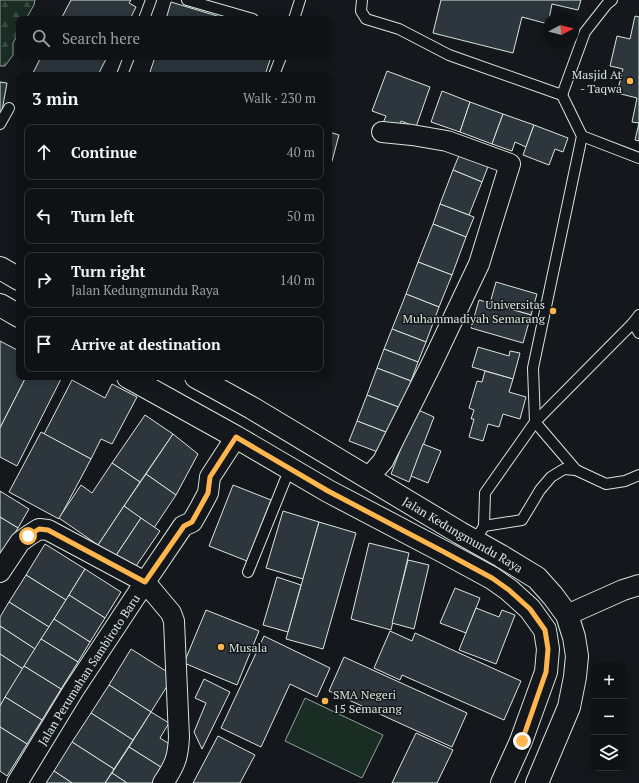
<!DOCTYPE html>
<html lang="en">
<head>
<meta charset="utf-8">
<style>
  :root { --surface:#0f1215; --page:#1d2022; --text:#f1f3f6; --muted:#9b9ea0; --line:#2f3234 }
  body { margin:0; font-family:"PT Serif",serif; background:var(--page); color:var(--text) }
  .controls { position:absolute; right:12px; bottom:12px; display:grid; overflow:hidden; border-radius:8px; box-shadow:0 2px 10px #0003 }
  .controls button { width:36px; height:36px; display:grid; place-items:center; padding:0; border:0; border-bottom:1px solid var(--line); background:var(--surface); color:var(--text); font:20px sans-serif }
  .compass { position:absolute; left:543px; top:12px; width:36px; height:36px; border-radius:50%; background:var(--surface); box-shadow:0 2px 10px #0003; rotate:83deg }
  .stop { position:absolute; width:12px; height:12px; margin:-9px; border:3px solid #ffb74d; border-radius:50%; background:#fff }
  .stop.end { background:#ffb74d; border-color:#fff; box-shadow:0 1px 4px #0008 }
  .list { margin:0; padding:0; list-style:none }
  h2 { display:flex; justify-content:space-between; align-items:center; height:52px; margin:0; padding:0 16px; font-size:17px }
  h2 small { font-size:13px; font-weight:400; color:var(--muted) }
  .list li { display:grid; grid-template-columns:26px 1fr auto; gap:12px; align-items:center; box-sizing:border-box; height:56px; margin:0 8px 8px; padding:0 8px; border:1px solid var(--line); border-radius:8px }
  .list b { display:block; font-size:15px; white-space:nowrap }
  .list p { margin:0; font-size:13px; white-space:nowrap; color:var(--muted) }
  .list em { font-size:13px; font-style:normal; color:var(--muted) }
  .icon { flex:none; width:22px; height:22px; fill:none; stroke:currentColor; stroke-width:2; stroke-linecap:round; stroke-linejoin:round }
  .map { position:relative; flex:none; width:639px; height:783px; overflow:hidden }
  .search { position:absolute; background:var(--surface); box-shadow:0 2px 10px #0003; left:16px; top:16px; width:316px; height:44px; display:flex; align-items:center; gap:10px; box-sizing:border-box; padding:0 14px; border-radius:8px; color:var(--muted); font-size:15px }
  .panel { position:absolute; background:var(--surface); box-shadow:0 2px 10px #0003; left:16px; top:72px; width:316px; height:308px; border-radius:8px }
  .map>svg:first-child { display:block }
</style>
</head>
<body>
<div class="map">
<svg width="639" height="783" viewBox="0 0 639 783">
  <defs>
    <pattern id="forest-firs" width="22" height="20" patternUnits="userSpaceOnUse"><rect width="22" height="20" fill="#1a2d24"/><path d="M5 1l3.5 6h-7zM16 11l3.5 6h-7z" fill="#3b4b43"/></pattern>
  </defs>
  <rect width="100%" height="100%" fill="#14181c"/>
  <path fill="url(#forest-firs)" stroke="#939e99" d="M0 0H35L34 5 26 19H19V32L13 43V55L5 66H0Z"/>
  <path fill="#1a2d24" stroke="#939e99" d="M305 698 383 735 362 778 285 741Z"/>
  <g fill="#2c363c" stroke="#d8e6dc">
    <path d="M71 0H131L129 3 136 7 130 19H61Z"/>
    <path d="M441 0H581L578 10 552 4 548 24 522 17 513 53 433 33Z"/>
    <path d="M171 2 227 19H166Z"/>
    <path d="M635 16 639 17V141L635 140 639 123 632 122 637 98 617 93 623 69 610 66 617 36 630 39Z"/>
    <path d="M41 57H107L98 75H32Z"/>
    <path d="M155 57H271L265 75H149Z"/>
    <path d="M387 71 430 87 416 127 401 121 398 128 383 123 386 116 372 111Z"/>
    <path d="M0 82 7 83 1 116H0Z"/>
    <path d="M442 91 470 102 460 132 431 122Z"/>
    <path d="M470 102 503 114 492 144 460 132Z"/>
    <path d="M503 114 534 125 526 147 515 142 512 151 492 144Z"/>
    <path d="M534 125 568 138 563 152 555 149 549 165 523 155Z"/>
    <path d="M329 132 339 135 329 172Z"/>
    <path d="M460 153 489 164 482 182 453 170Z"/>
    <path d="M453 170 482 182 469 215 440 204Z"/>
    <path d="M440 204 474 217 466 237 433 224Z"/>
    <path d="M433 224 466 237 452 275 418 262Z"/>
    <path d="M418 262 452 275 439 307 406 294Z"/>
    <path d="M496 282 537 294 531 315 490 303Z"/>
    <path d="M406 294 439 307 426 342 392 329Z"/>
    <path d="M479 300 531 315 523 343 471 328Z"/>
    <path d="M392 329 426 342 418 362 384 349Z"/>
    <path d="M0 341 19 351V377H26L0 428Z"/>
    <path d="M478 347 509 356 510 351 520 353 513 379 472 367Z"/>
    <path d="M384 349 418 362 411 381 377 368Z"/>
    <path d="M377 368 411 381 401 408 367 395Z"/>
    <path d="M485 371 513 379 509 392 526 397 520 419 503 414 499 427 488 424 483 441 469 437 474 419H471L474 410 469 408 477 381 482 382Z"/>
    <path d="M26 377H62L17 466 0 457V428Z"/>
    <path d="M72 380 105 398 112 384 137 397 112 444 101 439 91 459 44 434Z"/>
    <path d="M367 395 401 408 391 434 357 421Z"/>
    <path d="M416 409 434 417 409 482 391 474Z"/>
    <path d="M145 415 173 434 140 482 112 463Z"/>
    <path d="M357 421 391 434 383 454 349 441Z"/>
    <path d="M41 432 91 459 59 519 9 492Z"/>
    <path d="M173 434 198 454 176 495 146 474Z"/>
    <path d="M423 444 441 451 428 483 411 476Z"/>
    <path d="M112 463 140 482 98 545 59 518 81 485 92 493Z"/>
    <path d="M146 474 176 495 154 528 124 506Z"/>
    <path d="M233 485 271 500 247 561 209 546Z"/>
    <path d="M0 491 29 509 18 528 0 517Z"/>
    <path d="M124 506 141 518 115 557 98 545Z"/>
    <path d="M283 511 319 522 303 579 266 568Z"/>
    <path d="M0 517 18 528 0 556Z"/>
    <path d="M141 518 160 531 134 569 115 557Z"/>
    <path d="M319 522 356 533 323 649 286 639Z"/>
    <path d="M369 543 409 553 391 630 351 619Z"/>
    <path d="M45 544 85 569 66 600 26 575Z"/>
    <path d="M408 560 429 565 414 629 392 623Z"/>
    <path d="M85 569 121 592 105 618 69 595Z"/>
    <path d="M26 575 66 600 49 627 9 602Z"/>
    <path d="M277 577 301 585 288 632 263 625Z"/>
    <path d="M455 588 480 598 466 633 440 623Z"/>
    <path d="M69 595 105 618 90 642 54 619Z"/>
    <path d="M9 602 49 627 35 649 0 626V617Z"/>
    <path d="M476 608 499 617 502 610 515 615 496 664 459 650Z"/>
    <path d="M206 610 259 631 237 685 184 663Z"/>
    <path d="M54 619 90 642 78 662 41 639Z"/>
    <path d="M0 626 35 649 23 669 0 654Z"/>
    <path d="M390 631 412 641 415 633 521 681 504 720 402 675 400 680 374 668Z"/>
    <path d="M264 636 330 668 317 697 290 684 261 747 221 728Z"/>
    <path d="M41 639 78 662 61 689 24 666Z"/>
    <path d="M131 649 169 673V683L151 712 109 685Z"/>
    <path d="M0 654 23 669 0 706Z"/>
    <path d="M344 657 467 713 452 747 329 691Z"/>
    <path d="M24 666 61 689 42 720 5 697Z"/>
    <path d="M204 679 230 692 202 749 194 732 206 703 195 698Z"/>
    <path d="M109 685 151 712 133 740 91 713Z"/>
    <path d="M5 697 42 720 27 744 0 727V706Z"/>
    <path d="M151 712 169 723 160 738 177 749 164 769 129 747Z"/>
    <path d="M91 713 133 740 114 769 72 742Z"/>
    <path d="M0 727 27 744 7 776 0 771Z"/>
    <path d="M416 733 453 750 437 783H392Z"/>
    <path d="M218 736 255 755 240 783H193Z"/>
    <path d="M72 742 114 769 105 783H72L54 771Z"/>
    <path d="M129 747 164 769 155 783H127L112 773Z"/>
    <path d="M54 771 72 783H46Z"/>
    <path d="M112 773 127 783H105Z"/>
  </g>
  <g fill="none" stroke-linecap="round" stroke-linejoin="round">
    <g stroke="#d8e6dc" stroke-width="12">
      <g id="service">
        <path d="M187 0 253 19"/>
        <path d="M362 0 361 11 366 19 399 29 449 55 562 95 582 136 533 368 535 422 576 470"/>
        <path d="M144 19 151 0"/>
        <path d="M294 19 300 0"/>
        <path d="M122 75 129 57"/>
        <path d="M274 75 281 57"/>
        <path d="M562 95 585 32 607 4 612 0"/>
        <path d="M0 124 9 108"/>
        <path d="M582 136 639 158"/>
        <path d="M633 323 639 333"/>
        <path d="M484 526 522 520 540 490 551 477 564 469 576 470 606 484 625 481 639 475"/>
        <path d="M475 541 484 526 485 493 535 422 633 323 639 315"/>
        <path d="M248 572 290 468"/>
      </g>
    </g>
    <g stroke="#d8e6dc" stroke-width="22">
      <g id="minor">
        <path d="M368 478 383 461 433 361 479 264 510 164 447 141 412 135 382 132"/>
        <path d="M0 572 20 542 28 536 39 529 48 530 145 582 171 613 174 621 179 737C178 758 175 765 163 783"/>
        <path d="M567 615 623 590 639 585"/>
        <path id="s1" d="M17 783 73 691 145 582 183 526 192 522 200 508 208 493 210 477 236 437"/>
      </g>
    </g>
    <g stroke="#d8e6dc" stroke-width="24">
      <g id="secondary">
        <path d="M0 268 19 279"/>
        <path d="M0 305 19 316"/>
        <path d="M128 377 236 437 328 491 444 552 492 578 509 590 530 609 545 630 548 649 546 672 521 741 502 783"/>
        <path id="s2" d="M196 377 252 408 460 533 501 556 537 578 553 596 567 615 574 637 577 656 575 677 569 707 537 783"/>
      </g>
    </g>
    <use href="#service" stroke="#14181c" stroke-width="10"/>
    <use href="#minor" stroke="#14181c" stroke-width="20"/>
    <use href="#secondary" stroke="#14181c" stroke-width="22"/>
  </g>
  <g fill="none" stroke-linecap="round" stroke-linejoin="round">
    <path stroke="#ffb74d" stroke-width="5" d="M28 536 39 529 48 530 145 582 184 526 192 522 208 493 210 477 236 437 328 491 444 552 492 578 509 590 530 609 545 630 548 649 546 672 522 741"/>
  </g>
  <g fill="#ffb74d" stroke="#14181c" stroke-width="1.5">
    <circle cx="630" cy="81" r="4"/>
    <circle cx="553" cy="311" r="4"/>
    <circle cx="221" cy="647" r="4"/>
    <circle cx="325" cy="701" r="4"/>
  </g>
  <g text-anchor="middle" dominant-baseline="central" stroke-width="3" stroke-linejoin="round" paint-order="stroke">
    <g font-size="12" fill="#d8e6dc" stroke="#14181c" text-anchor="end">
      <text x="622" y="74">Masjid At<tspan x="622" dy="14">- Taqwa</tspan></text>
      <text x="545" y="304">Universitas<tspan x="545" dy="14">Muhammadiyah Semarang</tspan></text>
      <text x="229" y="647" text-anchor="start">Musala</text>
      <text x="333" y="694" text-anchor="start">SMA Negeri<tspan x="333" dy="14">15 Semarang</tspan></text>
    </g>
    <g font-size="12" fill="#d8e6dc" stroke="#14181c">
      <text stroke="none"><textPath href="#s2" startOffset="310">Jalan Kedungmundu Raya</textPath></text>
      <text stroke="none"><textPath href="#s1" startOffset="134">Jalan Perumahan Sambiroto Baru</textPath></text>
    </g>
  </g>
</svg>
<div class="controls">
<button>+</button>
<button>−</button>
<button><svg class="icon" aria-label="layers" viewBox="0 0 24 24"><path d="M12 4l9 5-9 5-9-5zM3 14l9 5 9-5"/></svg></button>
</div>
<svg class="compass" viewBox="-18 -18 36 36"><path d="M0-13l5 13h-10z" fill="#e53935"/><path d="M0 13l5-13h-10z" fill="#9b9ea0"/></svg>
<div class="stop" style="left:28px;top:536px"></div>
<div class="stop end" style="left:522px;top:741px"></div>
<div class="search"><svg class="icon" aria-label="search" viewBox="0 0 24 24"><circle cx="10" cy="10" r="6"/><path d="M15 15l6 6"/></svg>Search here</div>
<section class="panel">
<h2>3 min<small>Walk · 230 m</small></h2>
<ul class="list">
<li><svg class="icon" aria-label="ahead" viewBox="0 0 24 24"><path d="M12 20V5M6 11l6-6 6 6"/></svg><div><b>Continue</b></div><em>40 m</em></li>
<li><svg class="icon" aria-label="left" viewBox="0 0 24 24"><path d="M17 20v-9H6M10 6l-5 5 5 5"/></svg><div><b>Turn left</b></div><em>50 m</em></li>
<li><svg class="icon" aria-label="right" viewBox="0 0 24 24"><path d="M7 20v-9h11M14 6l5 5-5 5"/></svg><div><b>Turn right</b><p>Jalan Kedungmundu Raya</p></div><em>140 m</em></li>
<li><svg class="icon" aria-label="arrive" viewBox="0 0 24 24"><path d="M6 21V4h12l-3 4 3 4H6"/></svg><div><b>Arrive at destination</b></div></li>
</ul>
</section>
</div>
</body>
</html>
